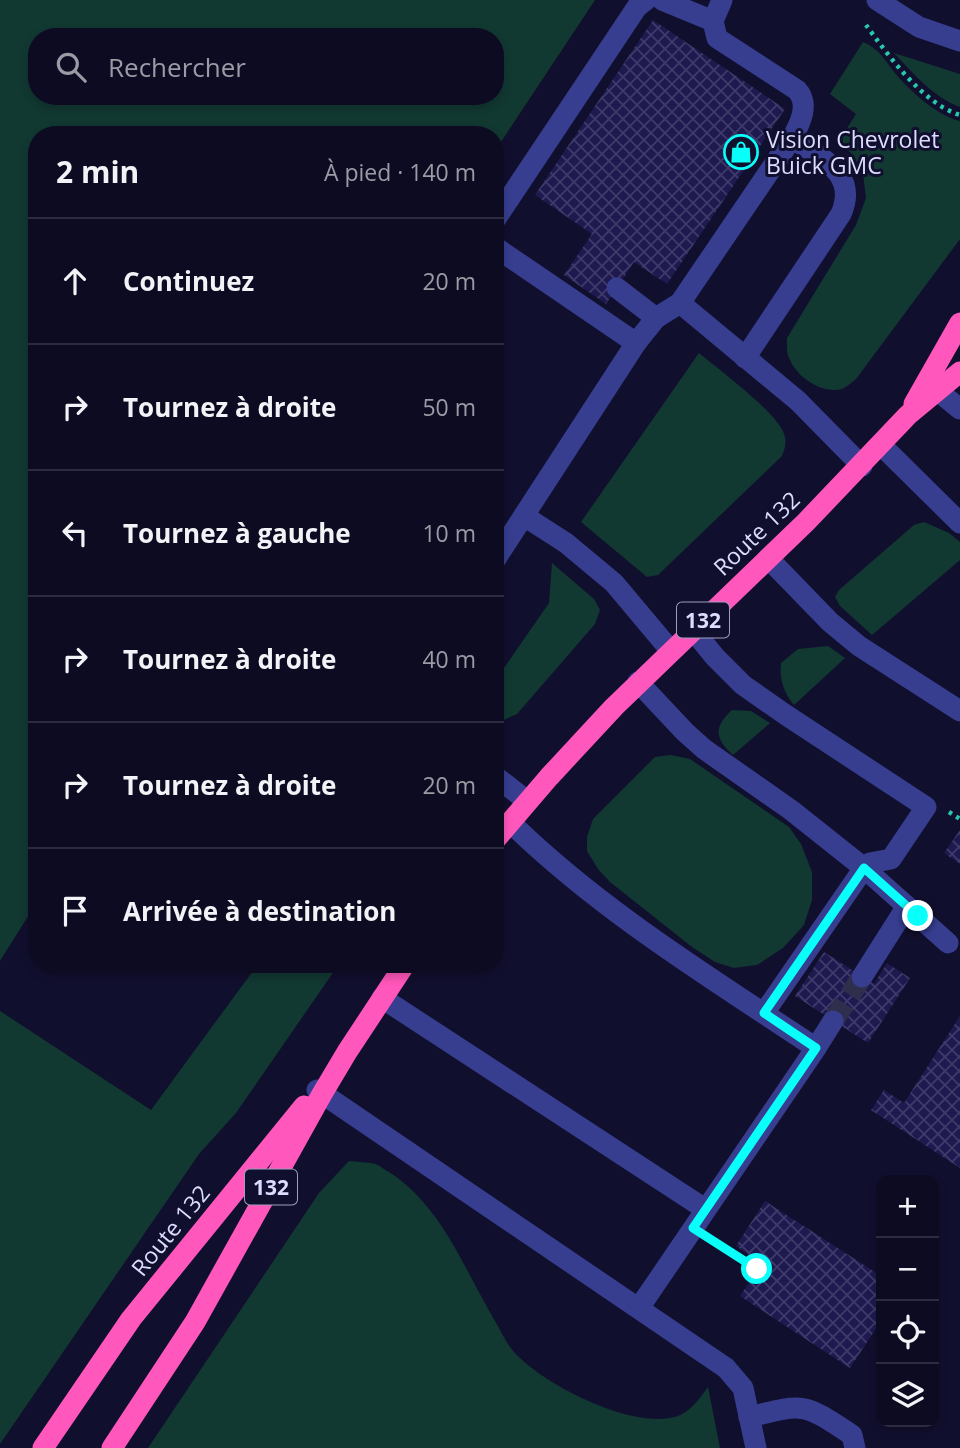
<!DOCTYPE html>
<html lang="fr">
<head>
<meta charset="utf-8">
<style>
  :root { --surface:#0d0b22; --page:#1b192f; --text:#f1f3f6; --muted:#9a9ba5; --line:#2d2b40 }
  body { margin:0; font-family:"Open Sans",sans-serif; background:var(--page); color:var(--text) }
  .controls { position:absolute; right:21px; bottom:21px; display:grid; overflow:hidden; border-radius:14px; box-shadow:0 4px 10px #0003 }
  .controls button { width:63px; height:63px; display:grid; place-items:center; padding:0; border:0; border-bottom:2px solid var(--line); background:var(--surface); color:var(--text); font:35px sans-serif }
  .stop { position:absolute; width:21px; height:21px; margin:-16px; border:5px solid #08fffa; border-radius:50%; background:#fff }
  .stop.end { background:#08fffa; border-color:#fff; box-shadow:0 2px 7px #0008 }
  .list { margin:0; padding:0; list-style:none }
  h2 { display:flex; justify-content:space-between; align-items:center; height:91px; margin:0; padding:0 28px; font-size:30px }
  h2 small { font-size:23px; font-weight:400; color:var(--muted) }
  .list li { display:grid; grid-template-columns:46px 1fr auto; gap:21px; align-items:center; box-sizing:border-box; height:126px; padding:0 28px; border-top:2px solid var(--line) }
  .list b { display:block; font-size:26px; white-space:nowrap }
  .list em { font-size:23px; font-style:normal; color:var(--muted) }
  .icon { flex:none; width:38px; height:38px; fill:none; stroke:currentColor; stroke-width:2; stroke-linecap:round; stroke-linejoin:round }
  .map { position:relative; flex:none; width:960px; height:1448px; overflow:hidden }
  .search { position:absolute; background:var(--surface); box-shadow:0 4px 10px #0003; left:28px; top:28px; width:476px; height:77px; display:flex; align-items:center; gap:18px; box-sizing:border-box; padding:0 24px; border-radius:28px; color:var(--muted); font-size:26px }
  .panel { position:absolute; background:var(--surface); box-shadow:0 4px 10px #0003; left:28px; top:126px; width:476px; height:847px; border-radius:28px }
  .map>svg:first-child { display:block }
</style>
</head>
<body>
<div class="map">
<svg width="960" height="1448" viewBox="0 0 960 1448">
  <defs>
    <pattern id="building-cross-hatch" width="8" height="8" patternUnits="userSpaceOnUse" patternTransform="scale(1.75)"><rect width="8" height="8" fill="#1e1a50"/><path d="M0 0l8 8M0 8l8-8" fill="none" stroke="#3e3b6a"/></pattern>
  </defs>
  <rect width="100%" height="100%" fill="#110f2e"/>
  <g fill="#123832" fill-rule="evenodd">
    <path d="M0 0H595L495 151V135H37V902L0 961ZM37 37H495V96H37Z"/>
    <path d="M863 42C881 49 888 66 901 80 916 96 939 116 960 121V239L856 379C852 382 847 387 842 389 822 394 798 378 790 360 786 353 787 346 787 338L856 225 866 198 863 174 852 154 839 141 856 114 830 94Z"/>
    <path d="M894 53 960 74V107C933 97 914 74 894 53Z"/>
    <path d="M699 353C718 369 778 413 784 434 787 442 785 448 782 456L658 575 647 577 581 522Z"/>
    <path d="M924 522 949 533 960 542V560L872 635 840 606 835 597 839 590 914 525Z"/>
    <path d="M552 563 594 599 600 610 595 624 517 714 495 724V681L549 603Z"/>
    <path d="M828 646 845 658 794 705C784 693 779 679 781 663L798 649Z"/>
    <path d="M732 710 751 711 770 723 733 755C715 739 713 727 732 710Z"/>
    <path d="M671 755 690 759 789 827 801 844 812 872V900L804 925 783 948 757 965 734 968 715 962 692 947 610 882 598 869 587 851V837L593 819 655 757Z"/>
    <path d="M258 964H339L236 1113 199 1154 0 1444V1011L151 1110Z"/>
    <path d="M349 1161C357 1162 367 1162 375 1164 380 1165 384 1170 389 1172 442 1206 464 1269 495 1321 501 1331 507 1345 515 1353 544 1385 634 1431 678 1416 691 1411 700 1398 708 1387L720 1448H148L319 1193Z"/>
  </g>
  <g fill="url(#building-cross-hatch)">
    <path d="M653 20 785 109 667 284 634 262 606 304 564 275 592 234 535 195Z"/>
    <path d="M960 830V864L944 853Z"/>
    <path d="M824 952 874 984 887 963 910 978 868 1043 795 996Z"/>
    <path d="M960 1016V1168L871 1110 884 1090 904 1103Z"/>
    <path d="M765 1201 881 1276V1321L850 1368 740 1296 762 1263 736 1246Z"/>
  </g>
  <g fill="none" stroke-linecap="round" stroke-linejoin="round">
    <path stroke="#2f2e4d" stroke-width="21" stroke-dasharray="21 10" stroke-linecap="butt" d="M833 1021 862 977"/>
    <g stroke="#26c9ac" stroke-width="4.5" stroke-dasharray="3.5 5" stroke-linecap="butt">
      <path d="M866 25C888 55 923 104 960 115"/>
      <path d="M949 812 960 819"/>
      <path d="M714 1241 757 1269"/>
    </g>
    <g stroke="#373e90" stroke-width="21">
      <path d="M662 0 713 21 722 0"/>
      <path d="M877 0 919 27 960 41"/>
      <path d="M713 21 717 38 797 90C810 104 800 124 792 138L680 303 798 401 862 466"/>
      <path d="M495 220 637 7 646 0"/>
      <path d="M495 247 636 343 656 318 680 303"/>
      <path d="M617 288 656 318"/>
      <path d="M745 358 841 214C859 173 820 158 792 138"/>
      <path d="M927 382 960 409"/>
      <path d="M881 445 960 523"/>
      <path d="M524 516 566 543 614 583 671 651"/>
      <path d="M768 558 830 622 859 646 960 711"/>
      <path d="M495 560 636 343"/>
      <path d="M693 630 715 657 743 685 786 715 926 807 891 859 870 863 864 868 948 943"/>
      <path d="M638 682 685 732 704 749 791 810 864 868 764 1013"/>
      <path d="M495 776 527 801"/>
      <path d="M510 822C601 911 711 978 816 1048L639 1308"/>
      <path d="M862 977 907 906"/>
      <path d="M382 998 705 1209"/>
      <path d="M816 1048 833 1021"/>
      <path d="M317 1090 726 1368 743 1388 756 1448"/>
      <path d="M749 1417C806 1403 803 1403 852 1435L855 1448"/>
    </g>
    <g stroke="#ff57bb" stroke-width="21">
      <path d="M914 404 960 323"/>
      <path d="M495 840 549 777 614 707 806 522 908 415 960 372"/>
      <path d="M43 1448 131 1319 304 1106"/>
      <path d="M112 1448 195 1322 322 1094 347 1052 405 964"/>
    </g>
  </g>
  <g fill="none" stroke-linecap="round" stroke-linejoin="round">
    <path stroke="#08fffa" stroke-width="9" d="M757 1269 693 1228 816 1048 764 1013 864 868 918 916"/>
  </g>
  <defs>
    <g id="shop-ring" transform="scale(1.75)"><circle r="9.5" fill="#110f2e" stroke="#08fffa" stroke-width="1.5"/><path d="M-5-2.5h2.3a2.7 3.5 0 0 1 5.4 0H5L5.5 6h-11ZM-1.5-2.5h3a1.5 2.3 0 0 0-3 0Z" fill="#08fffa"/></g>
  </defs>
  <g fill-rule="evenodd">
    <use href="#shop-ring" x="741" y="152"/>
  </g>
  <g text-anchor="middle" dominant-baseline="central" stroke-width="6" stroke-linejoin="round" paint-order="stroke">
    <g fill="#110f2e" stroke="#9f9ec0" stroke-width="2">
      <rect x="677" y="602.5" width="52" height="35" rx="5"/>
      <rect x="245" y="1169.5" width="52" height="35" rx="5"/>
    </g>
    <g font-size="21" font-weight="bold" fill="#dcdcff">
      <text x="703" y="620">132</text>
      <text x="271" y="1187">132</text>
    </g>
    <g font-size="23" fill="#dcdcff" stroke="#110f2e" text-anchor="start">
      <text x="766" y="139">Vision Chevrolet<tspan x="766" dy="26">Buick GMC</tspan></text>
    </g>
    <g font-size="23" fill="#dcdcff" stroke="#110f2e">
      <text transform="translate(756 533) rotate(-44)">Route 132</text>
      <text transform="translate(170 1230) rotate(-51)">Route 132</text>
    </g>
  </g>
</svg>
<div class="controls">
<button>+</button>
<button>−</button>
<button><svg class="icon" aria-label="locate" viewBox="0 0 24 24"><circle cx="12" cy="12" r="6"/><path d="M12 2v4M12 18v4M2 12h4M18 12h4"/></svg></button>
<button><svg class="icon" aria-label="layers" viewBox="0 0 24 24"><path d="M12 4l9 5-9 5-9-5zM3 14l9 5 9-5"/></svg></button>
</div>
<div class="stop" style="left:757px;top:1269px"></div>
<div class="stop end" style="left:918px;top:916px"></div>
<div class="search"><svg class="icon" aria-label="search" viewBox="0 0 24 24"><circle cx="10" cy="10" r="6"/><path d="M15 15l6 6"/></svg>Rechercher</div>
<section class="panel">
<h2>2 min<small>À pied · 140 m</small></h2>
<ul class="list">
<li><svg class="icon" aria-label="ahead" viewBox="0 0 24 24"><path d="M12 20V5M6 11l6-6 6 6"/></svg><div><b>Continuez</b></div><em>20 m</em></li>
<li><svg class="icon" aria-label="right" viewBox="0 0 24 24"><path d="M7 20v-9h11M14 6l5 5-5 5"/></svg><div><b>Tournez à droite</b></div><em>50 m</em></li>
<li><svg class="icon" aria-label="left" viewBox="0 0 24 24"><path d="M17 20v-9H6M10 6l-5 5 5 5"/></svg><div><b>Tournez à gauche</b></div><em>10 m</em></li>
<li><svg class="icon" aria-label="right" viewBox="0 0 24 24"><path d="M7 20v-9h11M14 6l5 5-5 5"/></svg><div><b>Tournez à droite</b></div><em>40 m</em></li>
<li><svg class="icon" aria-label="right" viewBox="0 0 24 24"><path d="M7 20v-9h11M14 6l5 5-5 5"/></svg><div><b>Tournez à droite</b></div><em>20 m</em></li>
<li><svg class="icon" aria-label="arrive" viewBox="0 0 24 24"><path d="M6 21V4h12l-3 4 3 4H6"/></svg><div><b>Arrivée à destination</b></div></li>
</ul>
</section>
</div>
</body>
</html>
